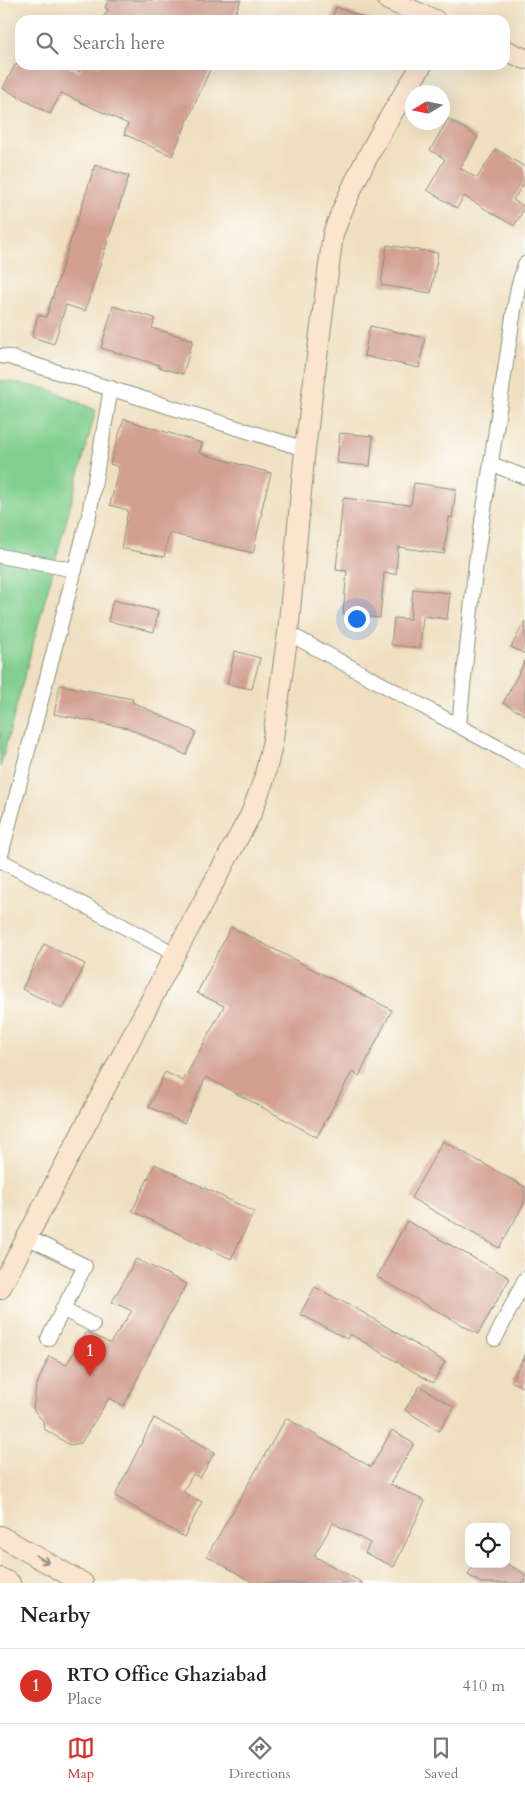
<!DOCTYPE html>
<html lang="en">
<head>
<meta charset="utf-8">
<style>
  :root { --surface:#fff; --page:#f6f6f6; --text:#222; --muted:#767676; --line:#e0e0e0; --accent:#d93025 }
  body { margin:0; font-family:Cardo,serif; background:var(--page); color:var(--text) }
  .controls { position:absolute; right:15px; bottom:15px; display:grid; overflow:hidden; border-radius:10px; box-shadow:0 5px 20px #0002 }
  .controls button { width:45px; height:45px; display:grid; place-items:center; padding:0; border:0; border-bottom:1px solid var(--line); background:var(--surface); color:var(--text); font:25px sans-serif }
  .compass { position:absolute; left:405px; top:85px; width:45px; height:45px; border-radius:50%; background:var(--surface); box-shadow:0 5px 20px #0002; rotate:260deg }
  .you { position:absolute; left:356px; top:618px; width:18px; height:18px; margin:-12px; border:4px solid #fff; border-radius:50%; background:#1a73e8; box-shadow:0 0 0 8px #1a73e833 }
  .badge { display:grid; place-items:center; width:32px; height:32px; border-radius:50%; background:var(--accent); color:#fff; font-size:16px; font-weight:700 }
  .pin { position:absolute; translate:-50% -41px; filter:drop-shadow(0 1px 2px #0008) }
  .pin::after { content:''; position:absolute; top:26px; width:18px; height:15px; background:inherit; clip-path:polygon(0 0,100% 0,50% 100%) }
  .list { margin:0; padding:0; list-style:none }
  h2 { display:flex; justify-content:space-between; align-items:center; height:65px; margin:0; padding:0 20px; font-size:21px }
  h2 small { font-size:16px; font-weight:400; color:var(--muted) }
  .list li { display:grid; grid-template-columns:32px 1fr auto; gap:15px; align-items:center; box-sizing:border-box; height:75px; padding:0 20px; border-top:1px solid var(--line) }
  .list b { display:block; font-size:19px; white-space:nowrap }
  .list p { margin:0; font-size:16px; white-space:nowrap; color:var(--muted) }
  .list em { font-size:16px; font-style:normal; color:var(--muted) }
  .icon { flex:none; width:28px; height:28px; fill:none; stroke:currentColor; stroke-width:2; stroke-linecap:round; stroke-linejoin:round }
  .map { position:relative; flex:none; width:525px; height:1583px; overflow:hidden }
  .search { position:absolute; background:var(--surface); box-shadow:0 5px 20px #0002; left:15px; right:15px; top:15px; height:55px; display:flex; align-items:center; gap:12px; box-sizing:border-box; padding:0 18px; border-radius:15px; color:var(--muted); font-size:19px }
  .sheet { height:140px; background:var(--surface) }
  nav { display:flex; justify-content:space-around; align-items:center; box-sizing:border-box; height:70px; border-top:1px solid var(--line); background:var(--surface); font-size:14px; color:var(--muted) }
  nav a { display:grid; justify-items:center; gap:2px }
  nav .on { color:var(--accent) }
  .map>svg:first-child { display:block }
</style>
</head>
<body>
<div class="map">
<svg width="525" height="1583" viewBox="0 0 525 1583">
  <rect width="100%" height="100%" fill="#fdfcf7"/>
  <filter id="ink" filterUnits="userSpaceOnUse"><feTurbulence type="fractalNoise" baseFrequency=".02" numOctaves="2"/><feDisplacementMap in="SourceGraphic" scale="10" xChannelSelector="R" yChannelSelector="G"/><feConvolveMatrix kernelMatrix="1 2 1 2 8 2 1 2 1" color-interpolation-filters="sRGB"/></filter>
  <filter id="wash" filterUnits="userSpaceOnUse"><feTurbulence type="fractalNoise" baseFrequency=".0096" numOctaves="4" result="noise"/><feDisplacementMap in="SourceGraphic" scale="20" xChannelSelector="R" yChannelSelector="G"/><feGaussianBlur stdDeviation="1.12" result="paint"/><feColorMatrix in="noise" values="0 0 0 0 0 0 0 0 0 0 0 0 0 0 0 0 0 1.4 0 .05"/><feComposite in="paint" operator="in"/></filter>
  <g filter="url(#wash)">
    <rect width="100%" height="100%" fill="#efdfc0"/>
    <path fill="#80cf8e" stroke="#508661" d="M0 380 48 389 96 410 0 767Z"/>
    <g id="blocks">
      <g fill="#d29f91">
        <path d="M108 0H241L232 20H102L108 9 105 8Z"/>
        <path d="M336 7 368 19V20H331Z"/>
        <path d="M15 65H66L79 72 82 65H212L172 156 124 134 128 124 61 93 50 114 3 88Z"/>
        <path d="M448 119 478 137 460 168 477 178 496 149 525 167V182L513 200 525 207 514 226 464 196 457 208 427 190 445 159 430 150Z"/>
        <path d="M95 165 129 176 85 311 66 305 54 344 32 337 38 315 46 317Z"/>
        <path d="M387 245 438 253 431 293 381 285Z"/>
        <path d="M113 306 155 318 152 328 193 340 183 374 158 367 159 365 101 348Z"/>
        <path d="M370 326 425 338 419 368 364 356Z"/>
        <path d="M124 419 202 443 199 453 271 473 261 512H262L253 553 169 533 164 557 121 548 128 510 110 505 119 467 110 464Z"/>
        <path d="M340 433 373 436 370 466 337 463Z"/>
        <path d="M414 483 456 489 452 518 449 517 444 554 398 547 396 574 384 573 380 618 343 614 347 571 336 570 343 498 411 505Z"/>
        <path d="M413 589 450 593 447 619 423 616 420 648 391 645 394 618 410 619Z"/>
        <path d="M113 600 158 611 154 632 108 621Z"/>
        <path d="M525 621V654L511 647Z"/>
        <path d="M235 651 260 658 252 689 227 684Z"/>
        <path d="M525 661V715L503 703Z"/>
        <path d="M60 685 133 699 132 702 196 732 186 755 128 728 54 714Z"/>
        <path d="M231 927 392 1010 359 1076 352 1072 317 1137 206 1077 184 1123 149 1107 165 1072 183 1081 224 1006 197 993Z"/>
        <path d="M44 944 85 964 63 1009 22 989Z"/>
        <path d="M443 1141 525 1187V1202L499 1248 411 1198Z"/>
        <path d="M155 1164 254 1212 231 1259 132 1211Z"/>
        <path d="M407 1221 510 1278 478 1334 377 1277Z"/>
        <path d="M136 1259 187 1284 165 1322 124 1406 109 1398 81 1443 70 1445 44 1429 43 1421 33 1409 36 1387 49 1356 66 1365 87 1332 110 1343 132 1311 112 1302Z"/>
        <path d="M315 1287 362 1312 445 1362 433 1383 350 1334 347 1339 300 1314Z"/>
        <path d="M525 1355V1389L511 1381Z"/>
        <path d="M420 1386 454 1407 439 1431 405 1410Z"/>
        <path d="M154 1418 215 1452 200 1478 193 1474 183 1492 202 1502 184 1537 115 1496Z"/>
        <path d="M286 1418 371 1467 392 1430 414 1444 390 1484 425 1501 394 1567 365 1553 370 1543 333 1523 314 1556 363 1583H254L207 1556Z"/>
        <path d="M474 1564H507L525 1574V1583H481L468 1575Z"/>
      </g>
    </g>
  </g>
  <g filter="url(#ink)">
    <use href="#blocks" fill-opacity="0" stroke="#878e7a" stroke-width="1"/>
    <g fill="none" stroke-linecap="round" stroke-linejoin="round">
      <g stroke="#878e7a" stroke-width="16">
        <g id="street">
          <path d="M0 356 9 357 305 449"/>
          <path d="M491 464 525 477"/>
          <path d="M0 556 75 570"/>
          <path d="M288 633 525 762"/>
          <path d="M459 725 476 562 514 310 518 287 525 264"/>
          <path d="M0 859 89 515 111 388"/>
          <path d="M0 860 175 954"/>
          <path d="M27 1237 85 1266 48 1339"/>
          <path d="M62 1309 93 1325"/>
          <path d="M495 1339 525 1279"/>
        </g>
      </g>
      <g stroke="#878e7a" stroke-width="22">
        <g id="secondary">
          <path d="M388 0 435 20"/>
          <path d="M505 50 525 59"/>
          <path d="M0 1289 175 954 251 814 264 779 272 745 288 633 305 449 333 234C354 175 388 118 422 65"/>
          <path d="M0 1536 83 1583"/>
          <path d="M0 1578 10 1583"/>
        </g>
      </g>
      <use href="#street" stroke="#fff" stroke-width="14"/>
      <use href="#secondary" stroke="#fce5cf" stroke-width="20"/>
    </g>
    <defs><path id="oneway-shaft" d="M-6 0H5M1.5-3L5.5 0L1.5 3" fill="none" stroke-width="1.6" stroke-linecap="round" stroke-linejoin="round" transform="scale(1.25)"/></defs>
    <use stroke="#8e9182" href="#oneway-shaft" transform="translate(42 1559) rotate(30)"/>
  </g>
</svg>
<div class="controls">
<button><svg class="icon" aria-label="locate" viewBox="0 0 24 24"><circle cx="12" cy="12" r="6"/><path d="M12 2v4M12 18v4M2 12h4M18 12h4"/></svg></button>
</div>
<svg class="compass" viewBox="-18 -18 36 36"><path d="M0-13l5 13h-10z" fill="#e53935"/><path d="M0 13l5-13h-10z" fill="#767676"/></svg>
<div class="you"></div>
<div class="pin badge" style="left:90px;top:1376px">1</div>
<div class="search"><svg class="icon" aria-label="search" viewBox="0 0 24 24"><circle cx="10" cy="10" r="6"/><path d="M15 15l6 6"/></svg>Search here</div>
</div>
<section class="sheet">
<h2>Nearby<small></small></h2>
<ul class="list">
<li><span class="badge">1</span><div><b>RTO Office Ghaziabad</b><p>Place</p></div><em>410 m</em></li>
</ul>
</section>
<nav>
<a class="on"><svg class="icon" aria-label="map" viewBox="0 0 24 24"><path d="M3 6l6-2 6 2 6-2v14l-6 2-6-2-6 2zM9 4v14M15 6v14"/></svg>Map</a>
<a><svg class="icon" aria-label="directions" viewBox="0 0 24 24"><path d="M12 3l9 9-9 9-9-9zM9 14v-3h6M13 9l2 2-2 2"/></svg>Directions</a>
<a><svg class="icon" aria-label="saved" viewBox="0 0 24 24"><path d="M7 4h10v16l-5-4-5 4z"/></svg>Saved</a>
</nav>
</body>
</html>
